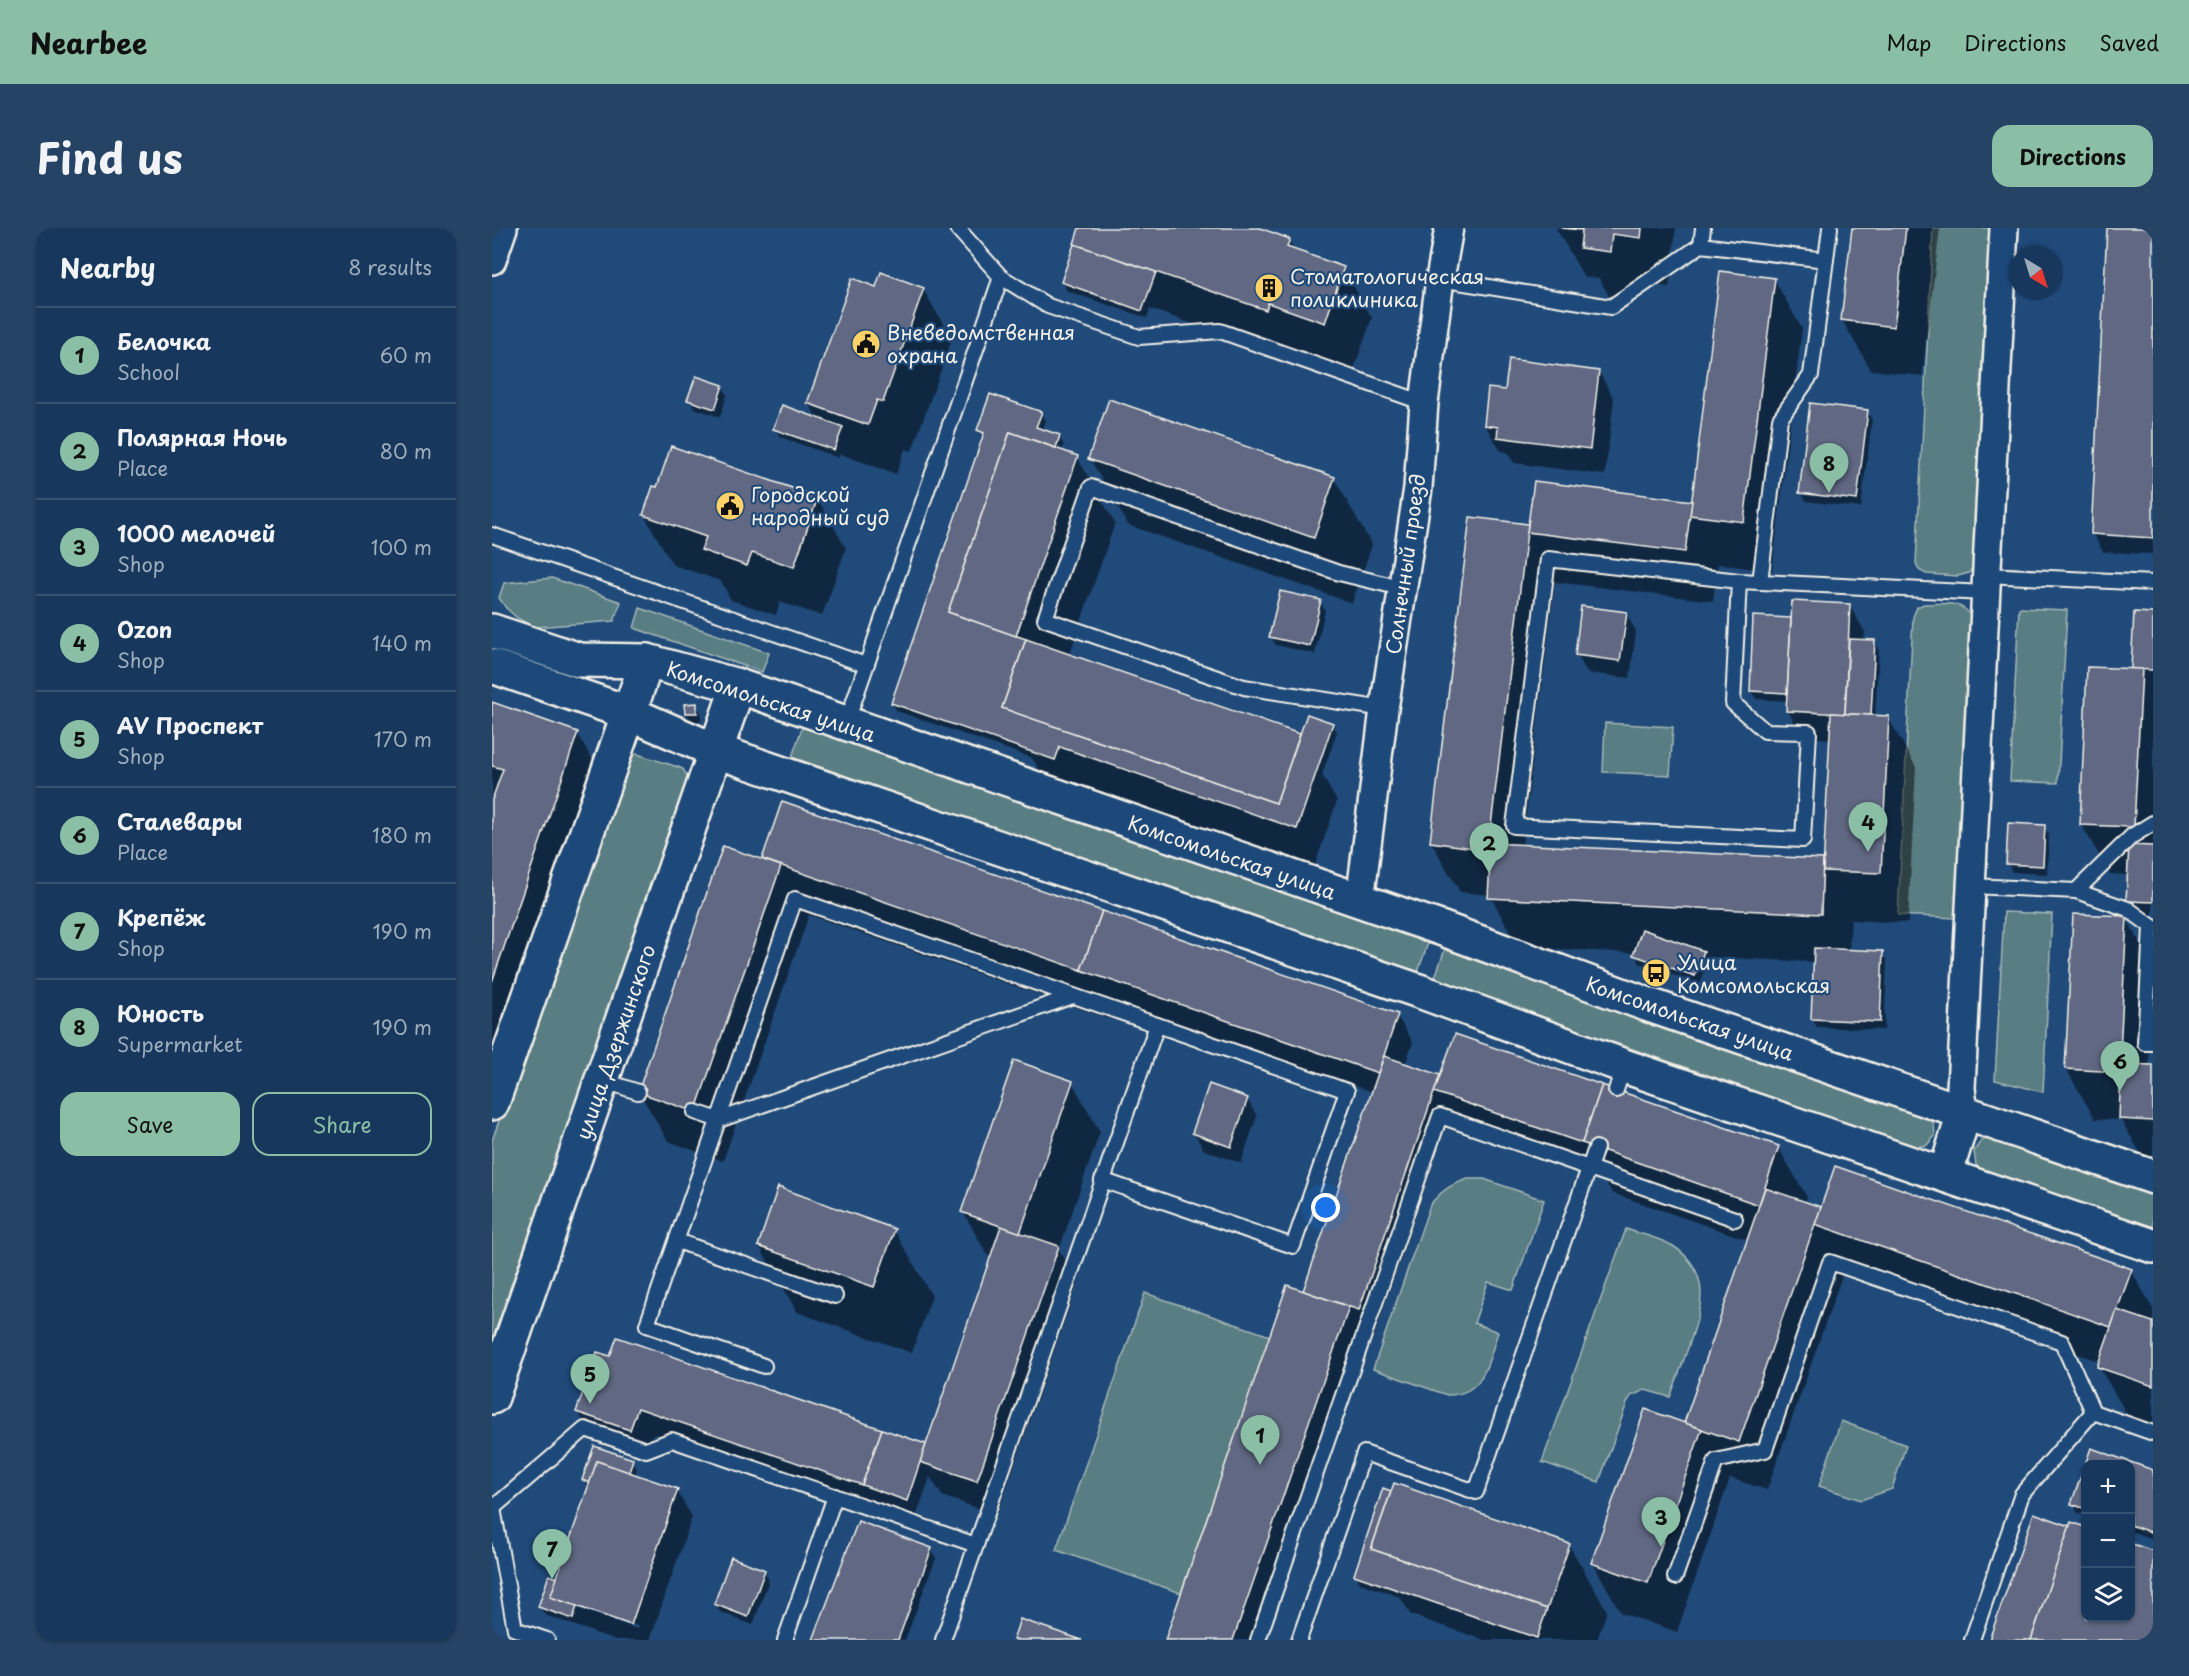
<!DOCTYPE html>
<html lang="en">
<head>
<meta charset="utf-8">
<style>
  :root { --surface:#17385c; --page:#244365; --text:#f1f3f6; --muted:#9eacbb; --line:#365272; --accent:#8abfa5 }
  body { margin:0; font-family:"Playpen Sans",sans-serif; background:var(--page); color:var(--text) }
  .controls { position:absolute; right:18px; bottom:18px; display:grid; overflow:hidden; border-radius:12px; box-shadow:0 2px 4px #0004 }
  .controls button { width:54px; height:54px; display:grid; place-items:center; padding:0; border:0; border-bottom:2px solid var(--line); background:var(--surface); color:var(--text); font:30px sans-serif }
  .compass { position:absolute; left:1517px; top:18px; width:54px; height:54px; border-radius:50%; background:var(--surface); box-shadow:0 2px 4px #0004; rotate:142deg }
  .you { position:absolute; left:834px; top:980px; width:21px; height:21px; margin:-15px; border:4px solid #fff; border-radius:50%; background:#1a73e8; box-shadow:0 0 0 9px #1a73e833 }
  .badge { display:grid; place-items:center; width:39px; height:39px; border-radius:50%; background:var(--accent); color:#111; font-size:20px; font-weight:700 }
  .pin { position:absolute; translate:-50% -50px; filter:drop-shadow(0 2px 3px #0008) }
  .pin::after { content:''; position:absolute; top:32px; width:21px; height:18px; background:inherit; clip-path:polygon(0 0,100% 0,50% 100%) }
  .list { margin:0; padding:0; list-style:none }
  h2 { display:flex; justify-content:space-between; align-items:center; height:78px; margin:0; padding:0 24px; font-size:26px }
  h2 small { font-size:20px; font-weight:400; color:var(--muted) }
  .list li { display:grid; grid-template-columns:39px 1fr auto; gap:18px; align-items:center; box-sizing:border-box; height:96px; padding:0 24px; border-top:2px solid var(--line) }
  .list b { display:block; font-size:22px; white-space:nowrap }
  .list p { margin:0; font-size:20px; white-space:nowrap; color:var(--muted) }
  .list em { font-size:20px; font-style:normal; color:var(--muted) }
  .actions { display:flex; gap:12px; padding:18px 24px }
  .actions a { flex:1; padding:14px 0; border:2px solid var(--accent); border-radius:18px; text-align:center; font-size:21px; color:var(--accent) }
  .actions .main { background:var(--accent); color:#111 }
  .icon { flex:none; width:33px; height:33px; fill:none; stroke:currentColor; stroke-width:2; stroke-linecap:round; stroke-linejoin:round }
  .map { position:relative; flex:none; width:1661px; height:1412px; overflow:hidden; border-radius:18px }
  header { display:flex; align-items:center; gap:36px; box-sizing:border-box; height:84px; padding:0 30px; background:var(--accent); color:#111 }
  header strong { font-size:28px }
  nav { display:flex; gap:33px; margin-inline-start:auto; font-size:21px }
  .intro { display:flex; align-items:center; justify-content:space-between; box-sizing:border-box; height:144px; padding:0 36px }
  h1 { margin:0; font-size:42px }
  .button { padding:15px 27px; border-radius:18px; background:var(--accent); color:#111; font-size:21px; font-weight:700 }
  main { display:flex; gap:36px; padding:0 36px }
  aside { flex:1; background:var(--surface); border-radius:18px; box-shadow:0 2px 4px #0004 }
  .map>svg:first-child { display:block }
</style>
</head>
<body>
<header>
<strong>Nearbee</strong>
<nav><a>Map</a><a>Directions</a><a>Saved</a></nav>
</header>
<div class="intro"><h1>Find us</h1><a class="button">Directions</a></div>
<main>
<aside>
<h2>Nearby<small>8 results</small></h2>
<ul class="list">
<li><span class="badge">1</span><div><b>Белочка</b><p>School</p></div><em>60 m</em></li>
<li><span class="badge">2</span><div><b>Полярная Ночь</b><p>Place</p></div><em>80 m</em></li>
<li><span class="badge">3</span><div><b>1000 мелочей</b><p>Shop</p></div><em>100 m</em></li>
<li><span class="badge">4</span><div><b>Ozon</b><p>Shop</p></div><em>140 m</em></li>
<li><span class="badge">5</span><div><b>AV Проспект</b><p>Shop</p></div><em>170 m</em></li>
<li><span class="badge">6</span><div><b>Сталевары</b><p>Place</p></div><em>180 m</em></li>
<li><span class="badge">7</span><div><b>Крепёж</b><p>Shop</p></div><em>190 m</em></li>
<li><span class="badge">8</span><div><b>Юность</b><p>Supermarket</p></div><em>190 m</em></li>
</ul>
<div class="actions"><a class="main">Save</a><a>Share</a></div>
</aside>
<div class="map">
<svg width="1661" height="1412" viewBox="0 0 1661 1412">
  <rect width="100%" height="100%" fill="#1f4a7a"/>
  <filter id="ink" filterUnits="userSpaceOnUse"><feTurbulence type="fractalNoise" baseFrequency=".0167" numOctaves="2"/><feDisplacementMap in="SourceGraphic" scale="12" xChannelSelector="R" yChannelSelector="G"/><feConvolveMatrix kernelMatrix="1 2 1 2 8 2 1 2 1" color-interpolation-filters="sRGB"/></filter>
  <g filter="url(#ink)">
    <g fill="#597d82" stroke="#a6b7b5" stroke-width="1.5">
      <path d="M1441 0H1498L1481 338 1477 345 1466 348 1434 346 1427 342 1424 335Z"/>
      <path d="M60 350 129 374 122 393 43 399 25 390 14 380 7 370 12 355Z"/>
      <path d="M1432 376C1447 376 1472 372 1478 388L1463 690 1406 687 1421 389 1425 379Z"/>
      <path d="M148 380 277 425 270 444 142 400Z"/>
      <path d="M1527 380 1575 382 1566 555 1518 553Z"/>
      <path d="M1113 495 1181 499 1178 547 1111 544Z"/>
      <path d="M311 497 936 715 925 747 300 529Z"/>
      <path d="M145 526 186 539 191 541 197 551 0 1128V913L129 540 137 528Z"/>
      <path d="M1512 684 1560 686 1551 864 1503 852Z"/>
      <path d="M953 721 1434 888 1442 896 1443 908 1435 917 1423 919 942 752Z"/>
      <path d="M1494 911H1500L1661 967V1001L1488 942 1484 937 1482 923 1489 913Z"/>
      <path d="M976 951H992L1052 972 1021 1062 996 1054 982 1095 1006 1104C996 1133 993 1167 955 1167L881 1141 938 977C949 963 959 956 976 951Z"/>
      <path d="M1134 1001C1148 1006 1168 1010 1181 1018 1221 1044 1210 1080 1197 1117 1191 1134 1185 1152 1178 1169L1153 1162 1139 1168 1135 1175 1107 1254 1050 1234Z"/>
      <path d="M653 1065 778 1108 689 1365 564 1322Z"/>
      <path d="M1349 1193 1414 1217 1400 1261 1369 1272 1327 1258Z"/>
    </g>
    <g fill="#0007" fill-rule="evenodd">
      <path d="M589 0H763L797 12 804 23 851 40 880 90 861 144 802 131 658 81 655 90 575 63 570 54Z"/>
      <path d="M1064 0H1184L1177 59 1148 55 1146 73 1118 70 1107 50 1092 49Z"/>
      <path d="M1362 0H1448L1430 148 1379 142 1350 92Z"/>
      <path d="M1616 0H1661V326L1611 324 1601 306Z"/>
      <path d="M1282 51 1310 101 1280 343 1226 336 1221 373 1063 354 1030 618 1333 633 1339 511 1311 509 1296 483V473L1264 471 1259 463 1298 391 1300 395 1358 378 1373 404 1372 413H1382L1387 421 1383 489H1396L1424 539 1416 695 1359 692 1357 723 1390 725 1395 733 1392 802 1325 799 1320 791 1323 734 1214 729 1216 732 1208 756 1147 735 1143 725 1026 719 998 667 968 664 939 614 980 291 1037 298 1201 274Z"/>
      <path d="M385 61H431L460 111 420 223 413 221 404 246 348 226 347 230 288 209 283 201 326 192 317 175Z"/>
      <path d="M1107 144 1122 171 1113 247 1022 235 1015 224 1009 223 993 197 1014 164Z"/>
      <path d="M230 158 235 167 228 189 202 180 197 171Z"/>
      <path d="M1375 183 1380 192 1369 280 1314 273 1309 265Z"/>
      <path d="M549 185 554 193 550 203 567 209 572 217 570 224 585 229 623 295 577 428 809 508 840 496 845 504 830 547 845 573 822 640 550 546 540 530 405 483 400 475 492 211 486 202Z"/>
      <path d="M598 231 842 250 880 317 860 375 636 297Z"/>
      <path d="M325 270 354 320 330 388 288 374 284 387 239 372 229 353 181 337 152 287Z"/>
      <path d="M828 373 833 382 823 426 784 417 779 409Z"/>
      <path d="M1134 385 1144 403 1138 450 1095 445 1085 427Z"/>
      <path d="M1661 387V716L1636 672 1637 647 1618 646 1589 596Z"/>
      <path d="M0 476 85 505 114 555 0 884Z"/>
      <path d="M204 477 209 485V493H199L194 485Z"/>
      <path d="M291 575 905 788 921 814 913 837 949 849 1286 919 1315 969 1313 975 1330 981 1639 1042 1661 1081V1197L1636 1188 1607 1139 1609 1134 1351 1045 1275 1262 1238 1250 1185 1404 1129 1385 1101 1335 1193 1197 1256 1012 1120 965 1107 942 957 890 882 1108 865 1102 757 1412H674L812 1065 881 864 623 774 618 791 317 687 231 933 176 913 147 864 271 633Z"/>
      <path d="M1552 599 1557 607 1555 646 1520 644 1516 636Z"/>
      <path d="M1634 690 1661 737 1657 839H1661V940H1657L1629 892 1603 891 1574 841Z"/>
      <path d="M580 854 608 904 567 1022 586 1054 505 1287 450 1268 438 1249 424 1289 386 1283 161 1206 153 1228 101 1210 86 1184 106 1126 433 1217 434 1220 499 1033 471 984Z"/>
      <path d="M755 871 765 888 749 935 712 922 702 905Z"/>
      <path d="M402 1002 440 1068 420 1125 305 1084 267 1018Z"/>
      <path d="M1600 1222 1661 1243V1311L1638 1303V1236H1595Z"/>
      <path d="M140 1233 145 1241 143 1248 185 1263 200 1289 158 1412H123L53 1387 48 1379 66 1352 97 1261 92 1252ZM79 1375 146 1398 145 1401 79 1378Z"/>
      <path d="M1594 1240V1287L1586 1285 1581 1276Z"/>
      <path d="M898 1264 899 1267 1077 1317 1115 1383 1105 1412H992L919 1387 908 1369 868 1355 863 1346Z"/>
      <path d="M439 1322 444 1330 413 1412H323Z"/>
      <path d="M1661 1324V1412H1499L1594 1390H1638Z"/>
      <path d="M272 1343 277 1352 261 1397 228 1384 223 1376Z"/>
    </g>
    <g fill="#606883" stroke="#f4f1e8" stroke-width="1.5">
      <path d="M587 0H768L798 11 795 19 852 39 833 95 776 75 774 82 582 16Z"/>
      <path d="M1069 0H1150L1149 10 1120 6 1118 24 1088 20 1090 2Z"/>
      <path d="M1360 0H1414L1402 99 1349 92Z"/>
      <path d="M1615 0H1661V310L1599 306Z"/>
      <path d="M582 16 664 44 650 83 569 54Z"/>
      <path d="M1228 43 1283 50 1252 294 1198 287Z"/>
      <path d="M389 44 432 60 391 174 385 172 376 197 315 175 360 50 384 59Z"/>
      <path d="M1017 131 1107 143 1098 221 1005 209 1006 199 992 197 996 160 1013 162Z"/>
      <path d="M204 148 231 157 223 181 195 172Z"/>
      <path d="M498 166 550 184 544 199 568 207 564 220 518 204 456 384 534 411 510 480 784 575 815 486 841 495 805 601 568 519 563 532 399 475 492 205 485 202Z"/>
      <path d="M617 171 843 249 822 310 596 231Z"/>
      <path d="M1318 175 1376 182 1365 272 1307 265Z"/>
      <path d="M290 177 351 199 342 222 281 201Z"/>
      <path d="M518 204 586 228 524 408 456 384Z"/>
      <path d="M179 218 326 269 302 339 260 325 255 338 209 322 214 309 151 287 161 258 165 259Z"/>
      <path d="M1042 253 1200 273 1193 324 1035 304Z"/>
      <path d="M978 289 1036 296 996 622 938 614Z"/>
      <path d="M788 363 829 372 818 418 777 409Z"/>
      <path d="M1300 373 1358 376 1353 486 1294 483Z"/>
      <path d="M1089 378 1135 384 1128 433 1083 427Z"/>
      <path d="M1642 384 1661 385V442L1639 441Z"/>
      <path d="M1261 388 1299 390 1295 465 1258 463Z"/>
      <path d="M534 411 808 506 784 575 510 480Z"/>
      <path d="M1357 411 1383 412 1379 487 1353 486Z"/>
      <path d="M1595 439 1650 441 1642 599 1588 597Z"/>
      <path d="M0 474 86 504 0 754V572L11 541 0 538Z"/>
      <path d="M205 475V485H193L192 476Z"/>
      <path d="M1339 485 1397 488 1389 645 1331 643Z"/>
      <path d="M290 573 610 683 589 742 270 631Z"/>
      <path d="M1516 595 1553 597 1551 638 1514 636Z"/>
      <path d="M999 615 1331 631 1329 686 996 670Z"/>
      <path d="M1637 617 1661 618V674L1634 673Z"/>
      <path d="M231 618 289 638 203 884 146 864Z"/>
      <path d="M610 683 906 786 886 845 589 742Z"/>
      <path d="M1581 686 1635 688 1627 844 1573 841Z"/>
      <path d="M1150 701 1212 723 1203 748 1141 727Z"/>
      <path d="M1322 720 1391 723 1388 794 1319 791Z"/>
      <path d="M963 806 1110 857 1090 915 942 864Z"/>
      <path d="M892 828 948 847 867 1082 811 1063Z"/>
      <path d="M522 832 581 853 528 1005 469 984Z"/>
      <path d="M1629 836 1661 837V893L1627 891Z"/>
      <path d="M717 856 756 870 739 919 700 905Z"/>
      <path d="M1110 857 1287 918 1267 977 1090 915Z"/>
      <path d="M1343 938 1640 1041 1619 1099 1323 996Z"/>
      <path d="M286 959 403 1001 382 1059 266 1018Z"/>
      <path d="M1273 960 1329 979 1247 1214 1192 1195Z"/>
      <path d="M509 998 567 1018 485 1253 428 1234Z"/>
      <path d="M795 1057 857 1079 741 1412H673Z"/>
      <path d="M1625 1082 1661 1094V1158L1605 1139Z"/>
      <path d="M125 1109 390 1201 370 1257 146 1180 138 1202 84 1184 105 1124 118 1128Z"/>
      <path d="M1153 1181 1210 1201 1156 1355 1099 1335Z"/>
      <path d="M390 1201 434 1216 415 1273 370 1257Z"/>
      <path d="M102 1218 141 1231 137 1245 105 1233 98 1255 90 1252Z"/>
      <path d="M1599 1220 1661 1242V1305L1638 1297V1236H1594V1281L1579 1276Z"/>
      <path d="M105 1233 186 1261 139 1397 58 1369Z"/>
      <path d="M902 1255 1078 1316 1055 1381 879 1321Z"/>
      <path d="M891 1260 899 1263 879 1321 1055 1381 1045 1410 862 1347Z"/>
      <path d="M1542 1285 1578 1298 1539 1412H1497Z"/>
      <path d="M366 1293 440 1320 406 1412H321Z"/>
      <path d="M1579 1294 1594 1299V1390H1638V1315L1661 1323V1412H1539Z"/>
      <path d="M239 1329 273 1342 256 1389 222 1376Z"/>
      <path d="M57 1347 65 1350 58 1369 85 1378 81 1391 46 1379Z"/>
      <path d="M528 1391 590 1412H521Z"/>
    </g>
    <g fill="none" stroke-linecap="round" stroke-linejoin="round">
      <g stroke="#f4f1e8" stroke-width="18">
        <g id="service">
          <path d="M1209 17 1211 0"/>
          <path d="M509 49 556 78 647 109 728 103 932 175"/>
          <path d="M948 51 1119 79 1209 17 1334 32"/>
          <path d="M0 307 374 437"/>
          <path d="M1494 347 1661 355"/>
          <path d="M1247 353 1241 475 1273 503 1317 504 1311 612 1022 598 1056 331 1247 353 1493 365"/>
          <path d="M1268 354 1288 191 1319 147 1338 0"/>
          <path d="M892 481 752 459 553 391 599 259 847 345 909 360"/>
          <path d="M354 496 509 49 465 0"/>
          <path d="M1479 658 1584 663 1636 681 1659 698"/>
          <path d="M1584 663 1640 608 1661 595"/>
          <path d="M1661 699 1659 698 1653 815H1661"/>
          <path d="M110 852 146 864"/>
          <path d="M1124 862 1132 838"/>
          <path d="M203 884 227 892 581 768"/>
          <path d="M185 1013 343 1068"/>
          <path d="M272 1138 155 1097 303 671 855 863 801 1018 610 952"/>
          <path d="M1 1280 93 1201 154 1222 180 1212 484 1317"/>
          <path d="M1 1280 23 1401 55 1412"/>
          <path d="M1183 1349 1224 1233 1273 1222 1338 1034 1570 1114 1601 1184 1661 1205"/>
          <path d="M293 1412 343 1268"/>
          <path d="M451 1412 665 797"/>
          <path d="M766 1412 948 888 1243 991"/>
          <path d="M807 1412 872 1225 984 1264 1104 920"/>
          <path d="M1480 1412 1530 1266 1601 1184"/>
        </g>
      </g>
      <g stroke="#f4f1e8" stroke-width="32">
        <g id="minor">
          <path d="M0 32 11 0"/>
          <path d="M868 673 892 481 926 260 932 175 948 51 957 0"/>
          <path d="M1472 886 1469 860 1512 0"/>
        </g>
      </g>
      <g stroke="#f4f1e8" stroke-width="38">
        <g id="tertiary">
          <path d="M0 403 87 432 155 433 246 458 951 701 1154 776 1661 949"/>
          <path d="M0 438 137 485 224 523 930 764 1132 838 1661 1018"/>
          <path d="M0 875 155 433"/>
          <path d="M1453 947 1472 886"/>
          <path d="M0 1169 246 458"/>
        </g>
      </g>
      <use href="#service" stroke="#1f4a7a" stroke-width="14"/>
      <use href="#minor" stroke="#1f4a7a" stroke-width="27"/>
      <use href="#tertiary" stroke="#1f4a7a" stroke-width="33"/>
    </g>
  </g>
  <defs>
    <g id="building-disc" transform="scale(1.5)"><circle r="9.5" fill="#ffd166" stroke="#1f4a7a"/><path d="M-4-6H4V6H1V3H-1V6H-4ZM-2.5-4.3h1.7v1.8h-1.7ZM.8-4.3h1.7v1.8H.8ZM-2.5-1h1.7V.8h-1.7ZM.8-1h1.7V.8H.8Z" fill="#111"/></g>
    <g id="civic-disc" transform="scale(1.5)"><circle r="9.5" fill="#ffd166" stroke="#1f4a7a"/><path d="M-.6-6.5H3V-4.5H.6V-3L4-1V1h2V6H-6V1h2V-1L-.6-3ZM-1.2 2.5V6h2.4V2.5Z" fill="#111"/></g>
    <g id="bus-disc" transform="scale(1.5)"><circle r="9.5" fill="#ffd166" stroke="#1f4a7a"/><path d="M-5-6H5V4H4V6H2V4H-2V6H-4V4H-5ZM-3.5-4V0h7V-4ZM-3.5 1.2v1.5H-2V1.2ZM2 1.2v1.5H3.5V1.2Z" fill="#111"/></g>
  </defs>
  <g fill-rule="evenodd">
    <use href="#building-disc" x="777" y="60"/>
    <use href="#civic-disc" x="374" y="116"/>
    <use href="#civic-disc" x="238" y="278"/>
    <use href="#bus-disc" x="1164" y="745"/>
  </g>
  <g text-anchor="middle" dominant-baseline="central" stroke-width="4.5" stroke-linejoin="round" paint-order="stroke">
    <g font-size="20" fill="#f4f1e8" stroke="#1f4a7a" text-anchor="start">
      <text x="798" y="48">Стоматологическая<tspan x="798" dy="23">поликлиника</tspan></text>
      <text x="395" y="104">Вневедомственная<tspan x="395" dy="23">охрана</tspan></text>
      <text x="259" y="266">Городской<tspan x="259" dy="23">народный суд</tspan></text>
      <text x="1185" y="734">Улица<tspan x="1185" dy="23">Комсомольская</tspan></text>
    </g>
    <g font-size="20" fill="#f4f1e8" stroke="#1f4a7a">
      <text transform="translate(913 336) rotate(-82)">Солнечный проезд</text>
      <text transform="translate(279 473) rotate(18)">Комсомольская улица</text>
      <text transform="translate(740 629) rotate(19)">Комсомольская улица</text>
      <text transform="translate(1198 790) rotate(19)">Комсомольская улица</text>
      <text transform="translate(123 814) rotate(-71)">улица Дзержинского</text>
    </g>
  </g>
</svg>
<div class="controls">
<button>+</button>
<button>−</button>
<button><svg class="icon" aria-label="layers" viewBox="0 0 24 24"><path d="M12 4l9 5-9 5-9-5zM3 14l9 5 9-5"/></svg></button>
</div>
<svg class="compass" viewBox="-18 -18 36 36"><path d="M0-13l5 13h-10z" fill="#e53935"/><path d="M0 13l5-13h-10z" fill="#9eacbb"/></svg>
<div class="you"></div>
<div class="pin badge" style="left:768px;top:1237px">1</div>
<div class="pin badge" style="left:997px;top:645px">2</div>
<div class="pin badge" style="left:1169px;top:1319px">3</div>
<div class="pin badge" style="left:1376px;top:624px">4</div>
<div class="pin badge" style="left:98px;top:1176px">5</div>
<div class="pin badge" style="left:1628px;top:863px">6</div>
<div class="pin badge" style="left:60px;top:1351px">7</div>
<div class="pin badge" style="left:1337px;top:265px">8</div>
</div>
</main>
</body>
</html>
